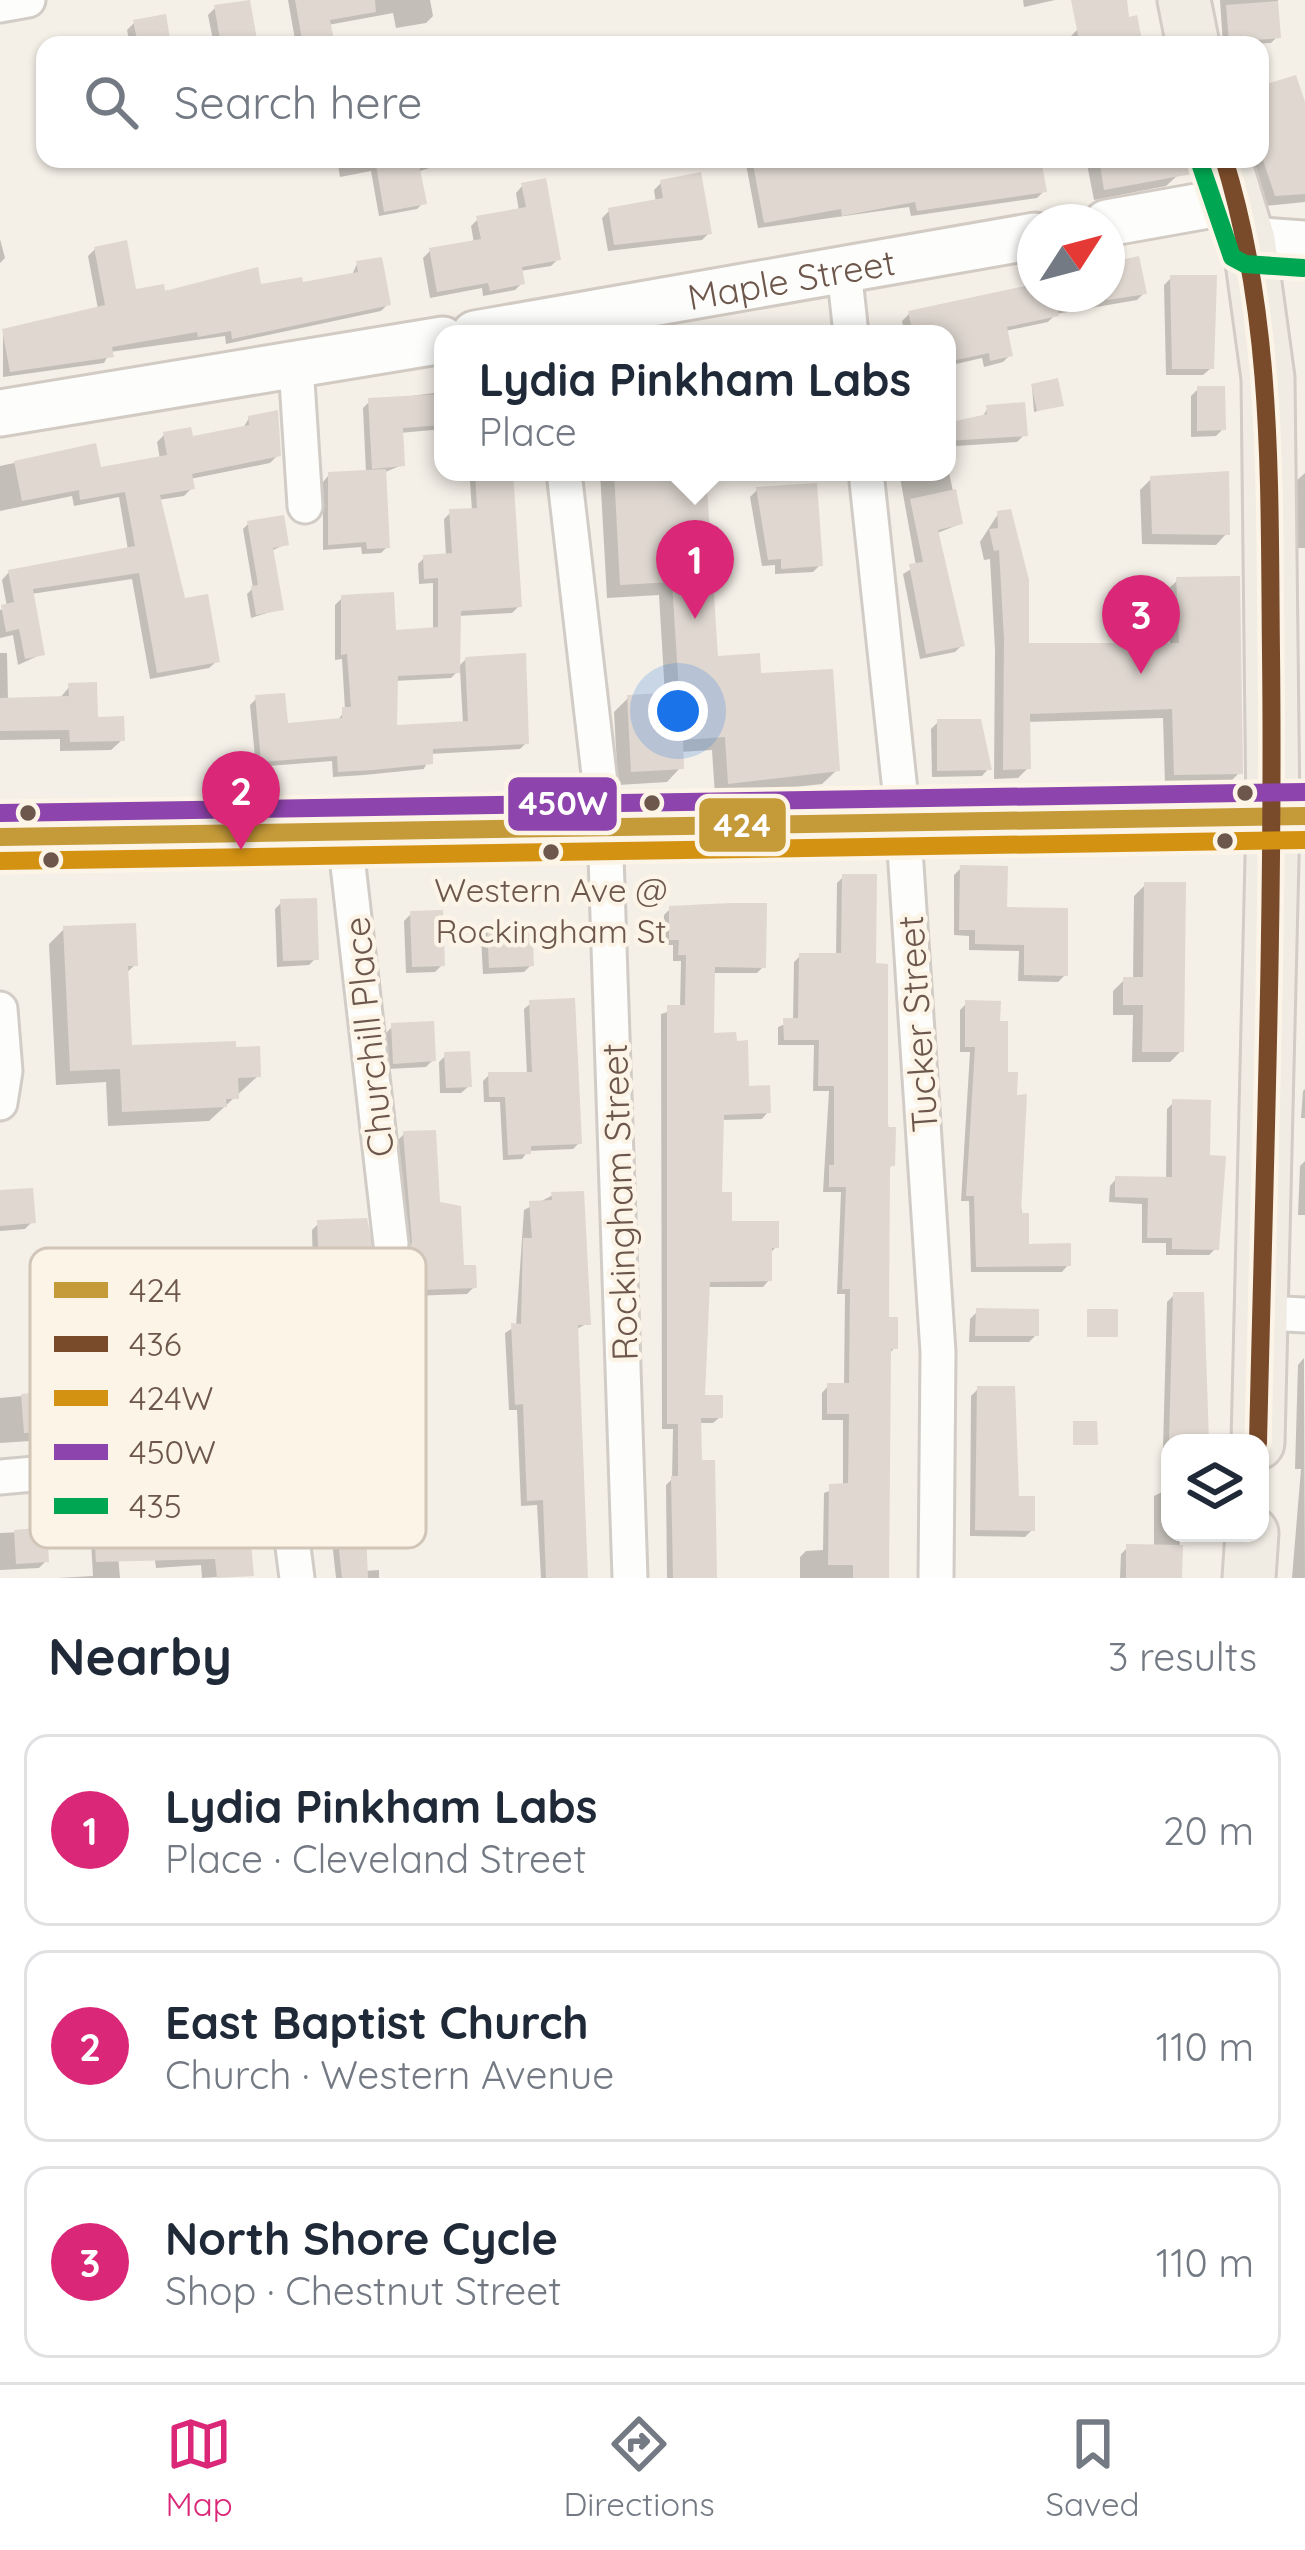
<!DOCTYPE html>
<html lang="en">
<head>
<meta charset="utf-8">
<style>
  :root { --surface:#fff; --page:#f6f6f7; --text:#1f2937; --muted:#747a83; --line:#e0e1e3; --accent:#db2777 }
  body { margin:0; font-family:Quicksand,sans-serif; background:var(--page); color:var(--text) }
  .controls { position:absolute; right:36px; bottom:36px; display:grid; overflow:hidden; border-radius:24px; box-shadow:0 3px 9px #0004 }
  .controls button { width:108px; height:108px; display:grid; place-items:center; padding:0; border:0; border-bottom:3px solid var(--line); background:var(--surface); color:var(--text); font:60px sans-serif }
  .compass { position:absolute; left:1017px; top:204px; width:108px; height:108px; border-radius:50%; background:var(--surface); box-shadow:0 3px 9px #0004; rotate:54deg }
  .you { position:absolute; left:678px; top:711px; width:42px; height:42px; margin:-30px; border:9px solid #fff; border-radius:50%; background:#1a73e8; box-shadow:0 0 0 18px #1a73e833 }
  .badge { display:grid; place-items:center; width:78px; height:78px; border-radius:50%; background:var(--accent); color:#fff; font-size:39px; font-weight:700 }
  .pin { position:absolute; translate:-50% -99px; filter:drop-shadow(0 3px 6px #0008) }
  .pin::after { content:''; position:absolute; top:63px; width:42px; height:36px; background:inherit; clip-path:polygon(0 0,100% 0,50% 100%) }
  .popup { position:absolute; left:434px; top:325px; width:522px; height:156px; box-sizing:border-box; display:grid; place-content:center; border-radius:24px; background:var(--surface); filter:drop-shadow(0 3px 9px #0005); font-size:39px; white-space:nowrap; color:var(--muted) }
  .popup b { font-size:45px; color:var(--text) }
  .popup::after { content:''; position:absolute; left:50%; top:100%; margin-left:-24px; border:24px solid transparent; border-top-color:var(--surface) }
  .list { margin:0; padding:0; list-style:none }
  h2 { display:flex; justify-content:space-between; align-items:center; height:156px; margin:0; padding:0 48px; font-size:51px }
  h2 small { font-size:39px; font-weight:400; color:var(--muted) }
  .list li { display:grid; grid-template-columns:78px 1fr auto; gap:36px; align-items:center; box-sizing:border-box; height:192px; margin:0 24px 24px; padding:0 24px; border:3px solid var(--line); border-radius:24px }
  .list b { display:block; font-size:45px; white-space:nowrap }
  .list p { margin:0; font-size:39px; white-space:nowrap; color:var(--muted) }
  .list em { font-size:39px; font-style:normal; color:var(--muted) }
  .icon { flex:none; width:66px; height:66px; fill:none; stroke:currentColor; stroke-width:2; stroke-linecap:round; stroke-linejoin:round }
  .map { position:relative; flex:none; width:1305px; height:1578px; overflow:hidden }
  .search { position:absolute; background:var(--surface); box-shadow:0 3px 9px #0004; left:36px; right:36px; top:36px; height:132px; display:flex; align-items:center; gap:30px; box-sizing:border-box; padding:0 42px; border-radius:24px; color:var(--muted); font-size:45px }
  .sheet { height:804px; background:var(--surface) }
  nav { display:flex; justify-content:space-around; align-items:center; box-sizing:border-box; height:168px; border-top:3px solid var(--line); background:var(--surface); font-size:33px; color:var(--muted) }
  nav a { display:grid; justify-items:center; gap:6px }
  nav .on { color:var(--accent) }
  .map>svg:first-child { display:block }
</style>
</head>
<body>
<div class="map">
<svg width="1305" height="1578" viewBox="0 0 1305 1578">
  <rect width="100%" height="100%" fill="#f4efe7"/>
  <g fill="#0003" fill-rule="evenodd">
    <path d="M288 0H430L433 16 426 23 396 28 393 13 328 25 330 39 324 45H296Z"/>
    <path d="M1023 0H1055L1024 7Z"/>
    <path d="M1220 0H1278V36L1271 43 1223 45Z"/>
    <path d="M215 8 255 45H214L208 15Z"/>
    <path d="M134 23 168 45H130L127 30Z"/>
    <path d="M1078 29 1140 45H1072L1071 36Z"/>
    <path d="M465 36 466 45H440L443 39Z"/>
    <path d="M1260 89 1305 112V202L1264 206 1249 159H1260Z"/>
    <path d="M227 159H273L228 166Z"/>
    <path d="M337 159H451V161L417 172 423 203 417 209 379 216 371 171 340 177Z"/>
    <path d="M745 159H931L933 169 988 159H1038L1044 191 1037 198 911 216 909 207 758 228Z"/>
    <path d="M1086 159H1175L1178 175 1166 186 1094 200Z"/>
    <path d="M661 183 709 233 702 240 608 251 602 218 609 211 656 203 654 190Z"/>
    <path d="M523 185 558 259 551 266 520 271 522 283 515 290 483 296 482 288 430 298 423 258 430 251 474 243 471 226 478 219 519 211 516 193Z"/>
    <path d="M0 239 5 258 0 263Z"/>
    <path d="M95 249 133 292 300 286 351 277 357 264 388 304 381 311 226 344 225 336 110 352 104 363 3 377V331L98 309 88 256Z"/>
    <path d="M1107 267 1144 293 1137 300 1056 314 1048 322 1005 331 1010 355 1003 362 984 367 982 358 947 366V334H905L902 321 909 314 1035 284V294H1107Z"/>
    <path d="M1171 278 1211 368 1203 375H1166L1164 285Z"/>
    <path d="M1032 387 1060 405 1034 412Z"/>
    <path d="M1198 389 1223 429 1216 436 1191 437V396Z"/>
    <path d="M443 392V429L400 433 402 465 383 473 387 547 381 553 362 554 361 547 323 550V482L329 475 366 473 363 408 370 401Z"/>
    <path d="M988 408 1024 435 1017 442 956 446 947 456V426L981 419Z"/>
    <path d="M249 418 278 455 270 463 190 479 192 488 184 496 158 500 183 602 217 661 209 668 150 679 132 579 31 594 42 654 18 665 13 635 0 638V610L7 607 2 580 9 572 128 550 119 497 74 506 72 496 0 511V466L94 446 98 471 160 459 157 442 164 435 190 440 242 430Z"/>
    <path d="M947 463 960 524 935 534 962 645 955 652 920 659 903 574 916 566 899 472H947Z"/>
    <path d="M600 472H703L715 659 758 677 837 770 822 784 715 796 712 750 680 752 681 767 667 782 618 785 614 712 628 698 665 695 659 595 607 598Z"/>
    <path d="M1305 473V548H1296L1295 482Z"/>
    <path d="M476 474 519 606 512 613 458 616 457 668 466 659 526 743 520 749 430 754 424 769 364 775 333 777 332 761 256 767 250 705 257 698 285 726 337 722 345 710 342 659 335 660V605L342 598 393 633 433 630V583L419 584 418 564 424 558 446 556 444 519 451 512 472 511 470 481ZM460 669 463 724 393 729 394 681 451 678Z"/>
    <path d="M1151 479 1227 533 1216 545 1142 544 1140 490Z"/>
    <path d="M757 490 820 565 813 572 775 574V565L762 566 750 497Z"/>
    <path d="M998 514 1026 646H1170L1167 590 1178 580 1240 772 1229 783 1165 784 1163 718 1027 722 1028 768 1018 778 994 779 995 650 990 559 984 560 980 542Z"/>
    <path d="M248 524 286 544 271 551 280 609 251 618 247 594 253 588 243 529Z"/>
    <path d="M0 653H7L8 701 59 699 70 686 95 720 122 740 111 750 60 751V739L0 740Z"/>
    <path d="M938 722 988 769 982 776 932 777 931 729Z"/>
    <path d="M961 868 1065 975 1058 982 1018 981 1019 951 969 950V936L954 935V875Z"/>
    <path d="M843 877 873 966 892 1165 887 1170 886 1320 895 1347 888 1355 889 1578H800V1557L806 1551 823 1550 824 1493 843 1486V1420H822V1393L828 1386H844L845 1294H837L841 1192H823L829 1091H813L814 1045H778V1027L793 1021 794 962 800 956H836L837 883Z"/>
    <path d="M1145 885 1181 1051 1170 1062H1132L1133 1015H1113V991L1124 980H1133L1134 896Z"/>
    <path d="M282 902 316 958 309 965 277 967 275 909Z"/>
    <path d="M670 909 763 967 757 973H712L711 1036 746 1090 768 1112 762 1119 721 1120 719 1195 729 1224 776 1247 769 1254V1280L763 1287H706L702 1398 720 1417 713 1423H698L711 1578H667L666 1485 672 1479 673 1429H662L661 1014 680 1008 681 961H673V945H663L664 915Z"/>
    <path d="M411 914 442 965 435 972 406 973 404 921Z"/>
    <path d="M64 929 135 965 125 974 129 1048 258 1076 209 1121 108 1126 106 1082 56 1085 49 944Z"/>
    <path d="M488 929 531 965 524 972 483 974 481 936Z"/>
    <path d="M531 1003 579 1143 573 1149 528 1151 522 1159 503 1160 500 1102H484L483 1081 489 1075H527L524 1009Z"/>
    <path d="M967 1003 1005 1075 1026 1247 1068 1265 1062 1272H971L969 1201H961L970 1052H960V1010Z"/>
    <path d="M393 1026 433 1060 426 1067 387 1069 386 1033Z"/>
    <path d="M446 1055 469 1086 461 1093H440L439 1062Z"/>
    <path d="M1305 1089V1118H1301L1303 1091Z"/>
    <path d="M1174 1102 1207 1158 1216 1248 1209 1255H1166V1243H1142V1204L1109 1202 1110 1186 1116 1179 1166 1180 1167 1109Z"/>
    <path d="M404 1134 461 1269 474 1287 467 1294 295 1300 294 1278 313 1271 312 1230 319 1223 372 1260 395 1268 404 1261 397 1141Z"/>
    <path d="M1305 1161V1215H1298L1300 1166Z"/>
    <path d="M0 1195 32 1222 25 1229 0 1231Z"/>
    <path d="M553 1195 588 1323 575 1330 585 1578H541L537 1505 521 1506 517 1410H509L505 1333 516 1326 524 1210Z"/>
    <path d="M1174 1295 1207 1436H1216V1443H1170V1533H1180L1179 1577 1120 1578 1121 1554 1128 1547H1154V1496L1168 1489 1169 1448H1163L1167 1302Z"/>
    <path d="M977 1312 1036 1335 1029 1342H969L970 1319Z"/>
    <path d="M152 1326 175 1366 234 1421 227 1428 0 1443V1398L140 1385 139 1372 147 1364 146 1333Z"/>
    <path d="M1304 1358 1305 1578H1292L1301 1469H1295L1298 1365Z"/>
    <path d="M321 1367 358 1398 380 1459 360 1467 364 1571 379 1570V1578H336L314 1373Z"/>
    <path d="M978 1389 1032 1530 1025 1537 970 1536 971 1396Z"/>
    <path d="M115 1519 120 1578H57L93 1576 90 1525Z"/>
    <path d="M150 1524 251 1575 202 1578 201 1565 156 1568Z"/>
    <path d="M44 1531 46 1561 39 1568 0 1570V1533Z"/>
  </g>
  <g fill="#dfd7d0">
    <path d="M250 0 258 45H221L214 5Z"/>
    <path d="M295 0H375L376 12 330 20 334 40 303 45Z"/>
    <path d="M1071 0H1127L1129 17 1137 15 1143 45H1080Z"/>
    <path d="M1278 1 1281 38 1229 42 1226 5Z"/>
    <path d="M166 14 171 45H138L133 20Z"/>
    <path d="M1296 75 1305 102V194L1275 196 1260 151V86Z"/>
    <path d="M375 159H418L427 204 384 212Z"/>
    <path d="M752 159H858L860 167 934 159 935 166 961 161 963 168 1041 159 1047 192 917 211 915 202 842 216 841 209 764 223Z"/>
    <path d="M1099 159H1195L1197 173 1104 190Z"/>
    <path d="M701 172 712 234 614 245 608 208 663 198 660 180Z"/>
    <path d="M546 178 561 260 522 267 525 284 490 291 488 283 437 292 429 248 481 239 476 216 526 207 521 183Z"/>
    <path d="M127 240 136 289 164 284 165 291 258 267 261 284 302 277 303 282 358 272 356 261 382 257 391 305 232 339 231 331 198 337 197 332 112 347 114 357 10 372 2 329 105 305 94 247Z"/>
    <path d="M1139 256 1147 294 1107 300V263Z"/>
    <path d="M1170 275H1217L1214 369H1172Z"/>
    <path d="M1035 284V294H1054L1059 316 1007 327 1013 356 990 361 989 353 947 362V334H913L908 311Z"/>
    <path d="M1058 378 1064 406 1037 411 1031 384Z"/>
    <path d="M1197 386H1225L1226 430 1197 431Z"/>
    <path d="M443 394V425L403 428 405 466 372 469 368 398Z"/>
    <path d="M1025 402 1028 436 947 441V423L987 414 986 405Z"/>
    <path d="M278 410 281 456 192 474 195 489 160 495 185 598 208 594 220 662 157 673 139 573 33 589 45 655 25 659 19 629 6 632 1 605 14 602 8 570 135 546 125 492 80 500 79 490 22 501 14 461 96 443 101 467 167 455 163 432 191 427 193 436 249 425 248 416Z"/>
    <path d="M386 469 390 548 367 549 366 542 328 545V472Z"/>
    <path d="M1229 471 1230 535 1152 534 1150 476Z"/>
    <path d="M475 472H513L522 607 461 611 460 673 398 676 397 725 468 721 465 657 526 653 529 744 433 749V764L373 770 338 772 337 756 261 762 255 695 285 693 288 723 342 718V707H351L347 654 341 655V595L394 592 396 630 438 627V578L424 579 423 555 452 553 449 509 477 508Z"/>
    <path d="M614 472H706L718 656 760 653 761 673 833 669 840 771 728 784 725 737 683 740 684 769 631 772 627 695 679 692 672 582 620 585Z"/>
    <path d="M817 483 823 566 781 569V559L768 560 756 487Z"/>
    <path d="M956 489 963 524 938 530 965 646 926 654 909 564 923 562 910 499Z"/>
    <path d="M1011 509 1029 580V643H1179L1176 577 1240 576 1243 774 1174 775 1172 709 1030 714 1031 769 1003 770 1004 639 999 550 994 551 989 529 998 528 997 511Z"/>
    <path d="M284 515 289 545 273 548 284 610 256 615 251 586 258 585 247 521Z"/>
    <path d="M97 682 98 717 124 716 125 741 70 742 69 730 0 731V698L69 696 68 683Z"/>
    <path d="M937 719H981L992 770 937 771Z"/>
    <path d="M960 865 1008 866 1007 907 1068 908V976L1024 975V945L975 944V930H959Z"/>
    <path d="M842 874H877L876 963 888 964V1127H896L895 1166H890L889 1317H898V1349H891L889 1578H853V1565H828L829 1484 848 1483 849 1414H827V1383H849L850 1289H842L846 1187H829V1165H834V1086H818L819 1040H784L783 1018H798L799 953H841Z"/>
    <path d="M1144 882H1186L1184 1052H1142L1143 1005H1123V977H1143Z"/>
    <path d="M317 898 319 960 283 961 280 899Z"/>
    <path d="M731 903H767L766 968 715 967 714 1033 736 1032 737 1041 748 1040 749 1086 770 1085 771 1113 724 1115 722 1192H732V1221H779V1248H772V1281L710 1282 705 1395H723V1418H701L702 1460H715L717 1578H673L671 1476H678V1424H667V1005H685L686 955H678L679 940H669V906Z"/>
    <path d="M443 910 445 966 412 967 410 911Z"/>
    <path d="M136 923 138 966H128L132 1045 236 1041V1047L260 1046 261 1077 238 1078 239 1099H226L227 1107 122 1112 120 1069 70 1071 63 926Z"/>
    <path d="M532 924 534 966 489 968 487 926Z"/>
    <path d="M575 998 582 1144 531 1146V1154L508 1155 505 1097H489L488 1072H532L529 1000Z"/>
    <path d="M965 1000 1001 1001 1000 1021H1008V1072H1018L1017 1095 1027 1094 1021 1213H1029V1244L1071 1243V1266L976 1267 974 1196H966L975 1047H965Z"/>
    <path d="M434 1021 436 1061 393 1064 391 1023Z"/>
    <path d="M470 1051 472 1087 446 1088 444 1052Z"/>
    <path d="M1172 1099 1211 1100 1210 1155 1226 1156 1219 1250 1172 1249V1238H1147L1148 1198 1115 1197V1176L1172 1177Z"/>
    <path d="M436 1130 440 1202 461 1206 464 1265H476L477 1288 301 1294 300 1268 319 1267 317 1220 367 1218 375 1257 392 1265 404 1260 412 1242 403 1131Z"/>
    <path d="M33 1188 36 1223 0 1226V1190Z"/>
    <path d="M584 1191 591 1325H578L588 1578H546L543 1500 527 1501 523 1404 515 1405 511 1323 521 1324 523 1238H532L529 1201 552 1200 551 1192Z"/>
    <path d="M1173 1292H1204L1209 1443 1169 1442Z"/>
    <path d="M976 1308 1039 1309V1336H975Z"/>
    <rect x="1087" y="1309" width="31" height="28"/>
    <path d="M174 1322 177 1363 233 1359 237 1422 24 1433 21 1394 146 1382 144 1362H153L151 1323Z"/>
    <path d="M359 1362 360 1395 379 1394 383 1460 363 1461 368 1578H342L319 1364Z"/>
    <path d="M977 1386H1015L1019 1496H1035V1531L975 1530Z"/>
    <path d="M1073 1421H1097L1098 1445H1073Z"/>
    <path d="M248 1508 254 1576 217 1578 215 1559 96 1562 93 1518Z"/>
    <path d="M47 1527 49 1562 16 1564 14 1530Z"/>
    <path d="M1126 1544 1183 1545 1182 1578H1126Z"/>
  </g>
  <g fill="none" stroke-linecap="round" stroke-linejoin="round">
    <g stroke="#d2ccc6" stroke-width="39">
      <g id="street">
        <path d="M0 5 28 0"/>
        <path d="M844 269 851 334"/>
        <path d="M296 365 305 506"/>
        <path d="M564 472 605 826 630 1578"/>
        <path d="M866 472 903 819 938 1352 936 1578"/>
        <path d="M344 830 391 1244"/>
        <path d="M0 1009 5 1071 0 1103"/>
        <path d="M261 1298 297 1578"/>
        <path d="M1264 1313 1305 1315"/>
        <path d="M0 1477 277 1452"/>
      </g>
    </g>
    <g stroke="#d2cbc4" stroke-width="51">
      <g id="secondary">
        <path d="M1107 223 1236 200"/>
        <path d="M1249 240 1305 244"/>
        <path id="s1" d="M475 334 1035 236"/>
        <path d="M0 413 443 340"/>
      </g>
    </g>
    <g stroke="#d3cbc5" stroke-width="57">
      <g id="primary">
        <path d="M1184 0 1193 45"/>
        <path d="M1224 159 1249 240 1268 378 1273 817 1258 1443"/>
        <path d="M0 837 1305 816"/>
        <path d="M1249 1578 1252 1533"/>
      </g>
    </g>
    <use href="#street" stroke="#fdfdfb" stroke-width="33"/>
    <use href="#secondary" stroke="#fdfdfb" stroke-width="45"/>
    <use href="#primary" stroke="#f0ece4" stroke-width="51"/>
    <g stroke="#fcf4e7" stroke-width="27">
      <path id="bus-1" d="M0 837 1305 816"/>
    </g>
    <g stroke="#fcf4e7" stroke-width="27">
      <path id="bus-2" d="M1224 159C1274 321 1269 485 1271 653 1274 917 1264 1180 1258 1443"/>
    </g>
    <g stroke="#fcf4e7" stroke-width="27">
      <path id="bus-3" d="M0 861 1305 840"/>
    </g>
    <g stroke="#fcf4e7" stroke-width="27">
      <path id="bus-4" d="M0 813 1305 792"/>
    </g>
    <g stroke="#fcf4e7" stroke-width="27">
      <path id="bus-5" d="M1201 166 1232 257 1245 264 1303 268"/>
    </g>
    <use href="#bus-1" stroke="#c59a39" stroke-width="18"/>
    <use href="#bus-2" stroke="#7a4b2a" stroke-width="18"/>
    <use href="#bus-3" stroke="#d49213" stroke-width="18"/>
    <use href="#bus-4" stroke="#8e44ad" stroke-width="18"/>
    <use href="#bus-5" stroke="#00a651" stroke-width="18"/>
  </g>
  <g fill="#6d574c" stroke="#fcf4e7" stroke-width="4.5">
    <circle cx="1245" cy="793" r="10"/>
    <circle cx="652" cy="803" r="10"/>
    <circle cx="28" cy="813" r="10"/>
    <circle cx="1225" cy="841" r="10"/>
    <circle cx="551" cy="852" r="10"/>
    <circle cx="51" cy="860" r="10"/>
  </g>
  <g text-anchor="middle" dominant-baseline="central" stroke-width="9" stroke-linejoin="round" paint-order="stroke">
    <g font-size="33" fill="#6d574c" stroke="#fcf4e7">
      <text x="551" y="889">Western Ave @<tspan x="551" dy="41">Rockingham St</tspan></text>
    </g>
    <g font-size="36" fill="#6d574c" stroke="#fcf4e7">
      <text stroke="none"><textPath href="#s1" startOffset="321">Maple Street</textPath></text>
      <text transform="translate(917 1024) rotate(-94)">Tucker Street</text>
      <text transform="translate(368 1037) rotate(-96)">Churchill Place</text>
      <text transform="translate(619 1202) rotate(-92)">Rockingham Street</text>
    </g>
  </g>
  <rect x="30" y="1248" width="396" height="300" rx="18" fill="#fcf4e7" stroke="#d1c5b8" stroke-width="3"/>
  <rect x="54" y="1282" width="54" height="16" fill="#c59a39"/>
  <rect x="54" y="1336" width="54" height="16" fill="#7a4b2a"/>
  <rect x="54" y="1390" width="54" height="16" fill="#d49213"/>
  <rect x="54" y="1444" width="54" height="16" fill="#8e44ad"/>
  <rect x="54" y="1498" width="54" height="16" fill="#00a651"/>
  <g font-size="33" fill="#6d574c">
    <text x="129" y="1302">424</text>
    <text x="129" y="1356">436</text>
    <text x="129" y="1410">424W</text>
    <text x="129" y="1464">450W</text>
    <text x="129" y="1518">435</text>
  </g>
  <g stroke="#fcf4e7" stroke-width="4.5">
    <rect x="506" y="775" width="113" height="58" rx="12" fill="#8e44ad"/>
    <rect x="697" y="796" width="91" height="58" rx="12" fill="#c59a39"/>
  </g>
  <g font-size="33" text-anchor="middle" font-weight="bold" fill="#fff">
    <text x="563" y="815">450W</text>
    <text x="742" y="837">424</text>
  </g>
</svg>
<div class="controls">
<button><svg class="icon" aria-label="layers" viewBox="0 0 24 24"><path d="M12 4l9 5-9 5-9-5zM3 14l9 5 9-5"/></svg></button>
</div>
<svg class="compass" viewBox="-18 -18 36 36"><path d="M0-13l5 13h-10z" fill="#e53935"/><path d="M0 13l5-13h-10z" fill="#747a83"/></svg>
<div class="you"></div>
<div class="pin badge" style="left:695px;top:619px">1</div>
<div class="popup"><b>Lydia Pinkham Labs</b>Place</div>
<div class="pin badge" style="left:241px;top:850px">2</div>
<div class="pin badge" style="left:1141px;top:674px">3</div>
<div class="search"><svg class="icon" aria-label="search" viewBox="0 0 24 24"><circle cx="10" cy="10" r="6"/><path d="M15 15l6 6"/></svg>Search here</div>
</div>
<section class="sheet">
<h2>Nearby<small>3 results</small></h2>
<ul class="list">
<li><span class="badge">1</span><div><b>Lydia Pinkham Labs</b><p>Place · Cleveland Street</p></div><em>20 m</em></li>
<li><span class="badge">2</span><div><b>East Baptist Church</b><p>Church · Western Avenue</p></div><em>110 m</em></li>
<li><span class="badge">3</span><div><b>North Shore Cycle</b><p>Shop · Chestnut Street</p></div><em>110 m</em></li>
</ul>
</section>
<nav>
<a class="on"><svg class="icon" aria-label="map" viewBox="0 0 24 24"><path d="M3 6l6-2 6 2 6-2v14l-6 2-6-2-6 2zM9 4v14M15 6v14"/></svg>Map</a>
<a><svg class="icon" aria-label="directions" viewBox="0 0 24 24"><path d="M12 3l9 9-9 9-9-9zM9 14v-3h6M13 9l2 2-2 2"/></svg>Directions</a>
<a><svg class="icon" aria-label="saved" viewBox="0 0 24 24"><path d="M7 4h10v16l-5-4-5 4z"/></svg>Saved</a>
</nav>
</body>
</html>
